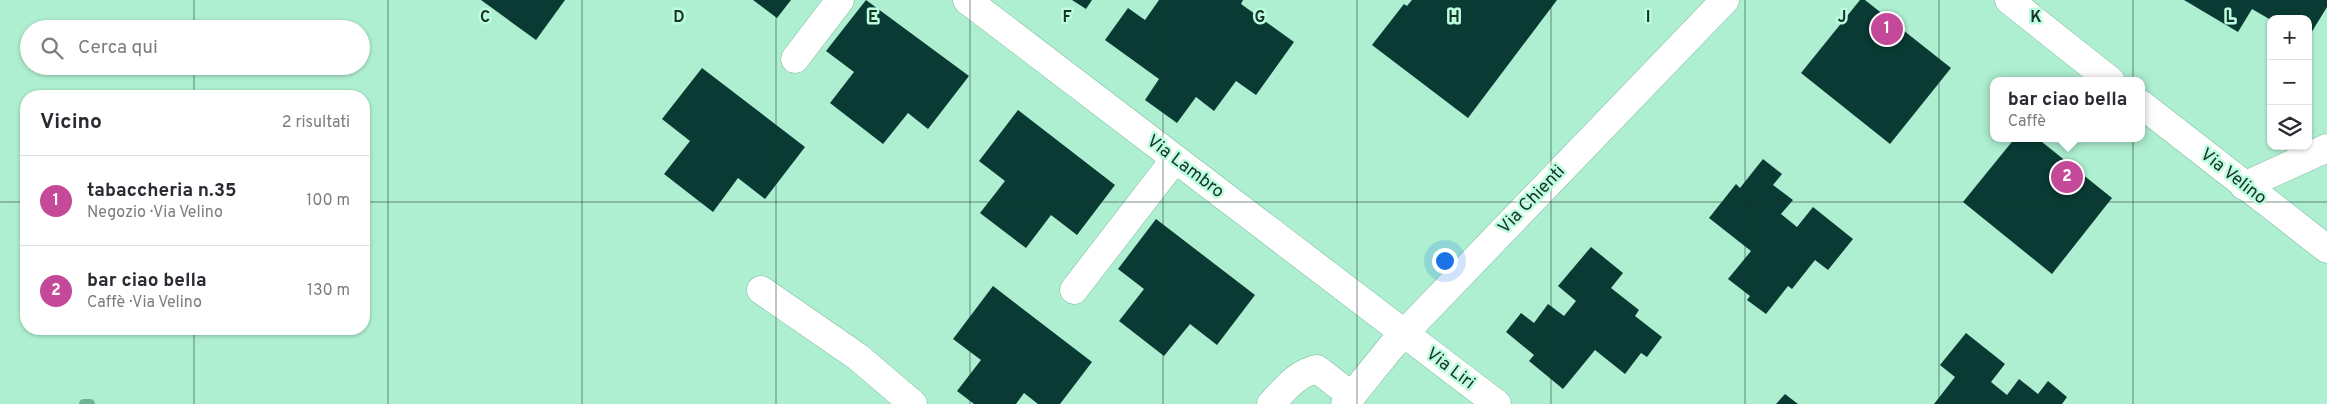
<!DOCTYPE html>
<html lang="it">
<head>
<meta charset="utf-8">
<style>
  :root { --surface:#fff; --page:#f7f7f7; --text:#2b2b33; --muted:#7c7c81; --line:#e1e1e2; --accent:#c54999 }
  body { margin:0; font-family:Overpass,sans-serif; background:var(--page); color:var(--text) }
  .controls { position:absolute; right:15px; top:15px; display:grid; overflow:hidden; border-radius:10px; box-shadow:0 1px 4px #0004 }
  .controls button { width:45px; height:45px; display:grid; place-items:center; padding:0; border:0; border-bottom:1px solid var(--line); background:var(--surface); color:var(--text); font:25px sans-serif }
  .you { position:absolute; left:1444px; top:260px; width:18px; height:18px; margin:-12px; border:4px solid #fff; border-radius:50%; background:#1a73e8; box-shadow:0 0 0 8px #1a73e833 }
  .badge { display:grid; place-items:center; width:32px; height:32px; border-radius:50%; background:var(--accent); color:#fff; font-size:16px; font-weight:700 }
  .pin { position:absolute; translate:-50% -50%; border:2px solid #fff; box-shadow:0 1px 5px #0006 }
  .popup { position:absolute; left:1990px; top:77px; width:155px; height:65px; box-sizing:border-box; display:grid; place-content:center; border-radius:10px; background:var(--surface); filter:drop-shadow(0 1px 4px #0005); font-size:16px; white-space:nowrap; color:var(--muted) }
  .popup b { font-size:19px; color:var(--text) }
  .popup::after { content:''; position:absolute; left:50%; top:100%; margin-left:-10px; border:10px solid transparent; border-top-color:var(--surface) }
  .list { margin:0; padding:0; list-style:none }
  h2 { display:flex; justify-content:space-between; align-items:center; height:65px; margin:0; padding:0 20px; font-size:21px }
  h2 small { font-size:16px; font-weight:400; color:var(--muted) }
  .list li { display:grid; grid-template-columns:32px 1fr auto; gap:15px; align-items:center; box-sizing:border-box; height:90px; padding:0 20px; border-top:1px solid var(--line) }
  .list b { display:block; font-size:19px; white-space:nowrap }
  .list p { margin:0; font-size:16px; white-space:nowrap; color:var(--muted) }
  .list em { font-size:16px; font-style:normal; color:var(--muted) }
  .icon { flex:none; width:28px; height:28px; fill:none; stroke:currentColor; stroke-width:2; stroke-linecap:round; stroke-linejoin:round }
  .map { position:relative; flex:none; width:2327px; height:404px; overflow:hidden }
  .search { position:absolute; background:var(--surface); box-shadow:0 1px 4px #0004; left:20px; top:20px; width:350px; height:55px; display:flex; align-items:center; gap:12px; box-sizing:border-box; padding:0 18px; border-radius:28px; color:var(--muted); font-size:19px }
  .panel { position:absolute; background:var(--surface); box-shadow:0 1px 4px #0004; left:20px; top:90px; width:350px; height:245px; border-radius:20px }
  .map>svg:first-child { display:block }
</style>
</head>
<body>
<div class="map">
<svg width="2327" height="404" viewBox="0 0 2327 404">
  <rect width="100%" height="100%" fill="#aeefd1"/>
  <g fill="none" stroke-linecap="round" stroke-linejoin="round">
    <path stroke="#6cb293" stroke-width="10" d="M84 404H90"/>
  </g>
  <g fill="#093a34">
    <path d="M481 0H565L536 40Z"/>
    <path d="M753 0H791L777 18Z"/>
    <path d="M866 0 969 76 928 129 908 113 883 144 830 103 854 72 826 51Z"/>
    <path d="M1072 0H1092L1086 9Z"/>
    <path d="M1159 0H1243L1241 4 1294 42 1256 95 1236 81 1214 111 1196 97 1177 123 1145 100 1159 79 1105 40 1128 8 1145 20Z"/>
    <path d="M1412 0H1557L1468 118 1372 45 1404 4 1407 6Z"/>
    <path d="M1860 0H1865L1951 68 1890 144 1801 73Z"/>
    <path d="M2184 0H2327V7L2308 38V19L2271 20 2252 9 2238 32Z"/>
    <path d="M702 68 805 147 765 199 738 178 713 212 664 174 690 141 662 119Z"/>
    <path d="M1018 110 1115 185 1077 235 1051 215 1026 248 980 213 1005 181 979 161Z"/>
    <path d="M2015 138H2037L2112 198 2052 274 1963 202Z"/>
    <path d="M1763 159 1782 174 1773 185 1793 200 1781 214 1797 227 1813 207 1853 239 1828 270 1815 260 1792 289 1788 286 1766 314 1747 300 1750 296 1728 279 1751 251 1709 218 1736 184 1740 188Z"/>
    <path d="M1156 219 1255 295 1217 345 1190 324 1164 356 1119 321 1144 289 1118 269Z"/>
    <path d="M1591 247 1623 273 1611 288 1639 310 1635 316 1662 337 1647 357 1641 353 1625 374 1595 350 1563 389 1529 361 1534 355 1506 332 1521 313 1534 323 1548 304 1564 316 1576 301 1558 286Z"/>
    <path d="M993 286 1092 362 1060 404H1038L1024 393 1016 404H974L957 391 981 360 953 339Z"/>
    <path d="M1966 333 2005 364 1991 382 2007 395 2019 379 2038 394 2048 381 2067 397 2062 404H1934L1955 377 1940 365Z"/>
    <path d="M1785 394 1798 404H1776Z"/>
  </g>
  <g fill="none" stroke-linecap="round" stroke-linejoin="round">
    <g stroke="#7cbc9f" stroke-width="29">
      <g id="minor">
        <path d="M967 0 1497 404"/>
        <path d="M2009 0 2111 81"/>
        <path d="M795 59 840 0"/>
        <path d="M2141 104 2327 249"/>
        <path d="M2244 186 2327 148"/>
        <path d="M761 290 858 357 913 404"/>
        <path d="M1074 290 1175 159"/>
        <path d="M1271 404C1284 390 1297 373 1317 369L1352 396"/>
        <path d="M1345 404 1392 346 1725 0"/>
      </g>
    </g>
    <use href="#minor" stroke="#fff" stroke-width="28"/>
  </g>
  <path fill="none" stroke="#183328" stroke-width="1" stroke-opacity="0.55" d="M194 0V29M388 0V404M582 0V404M776 0V404M970 0V404M1163 0V404M1357 0V404M1551 0V404M1745 0V404M1939 0V404M2133 0V404M194 66V96M0 202H26M364 202H2327M194 329V404"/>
  <g text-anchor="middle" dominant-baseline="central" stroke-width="5" stroke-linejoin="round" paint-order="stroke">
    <g font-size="18" fill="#183328" stroke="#bbfdde">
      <text transform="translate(1185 167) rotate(37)">Via Lambro</text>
      <text transform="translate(2233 177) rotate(38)">Via Velino</text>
      <text transform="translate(1532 200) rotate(-46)">Via Chienti</text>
      <text transform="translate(1450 369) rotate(37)">Via Liri</text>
    </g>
  </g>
  <g font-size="16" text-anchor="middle" font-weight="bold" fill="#183328" stroke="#bbfdde" stroke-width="5" stroke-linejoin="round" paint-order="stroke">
    <text x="485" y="22">C</text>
    <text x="679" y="22">D</text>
    <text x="873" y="22">E</text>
    <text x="1067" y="22">F</text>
    <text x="1260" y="22">G</text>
    <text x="1454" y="22">H</text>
    <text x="1648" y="22">I</text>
    <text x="1842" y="22">J</text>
    <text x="2036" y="22">K</text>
    <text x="2230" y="22">L</text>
  </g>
</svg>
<div class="controls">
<button>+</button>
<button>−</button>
<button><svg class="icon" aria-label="layers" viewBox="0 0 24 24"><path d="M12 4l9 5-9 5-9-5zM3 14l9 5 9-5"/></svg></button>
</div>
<div class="you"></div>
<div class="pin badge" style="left:1887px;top:29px">1</div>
<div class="pin badge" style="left:2067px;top:177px">2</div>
<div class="popup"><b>bar ciao bella</b>Caffè</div>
<div class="search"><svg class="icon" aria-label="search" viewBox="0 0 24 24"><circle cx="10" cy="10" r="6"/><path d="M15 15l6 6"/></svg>Cerca qui</div>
<section class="panel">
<h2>Vicino<small>2 risultati</small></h2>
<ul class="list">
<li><span class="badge">1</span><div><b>tabaccheria n.35</b><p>Negozio · Via Velino</p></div><em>100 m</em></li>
<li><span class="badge">2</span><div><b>bar ciao bella</b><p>Caffè · Via Velino</p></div><em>130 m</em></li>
</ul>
</section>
</div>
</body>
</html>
